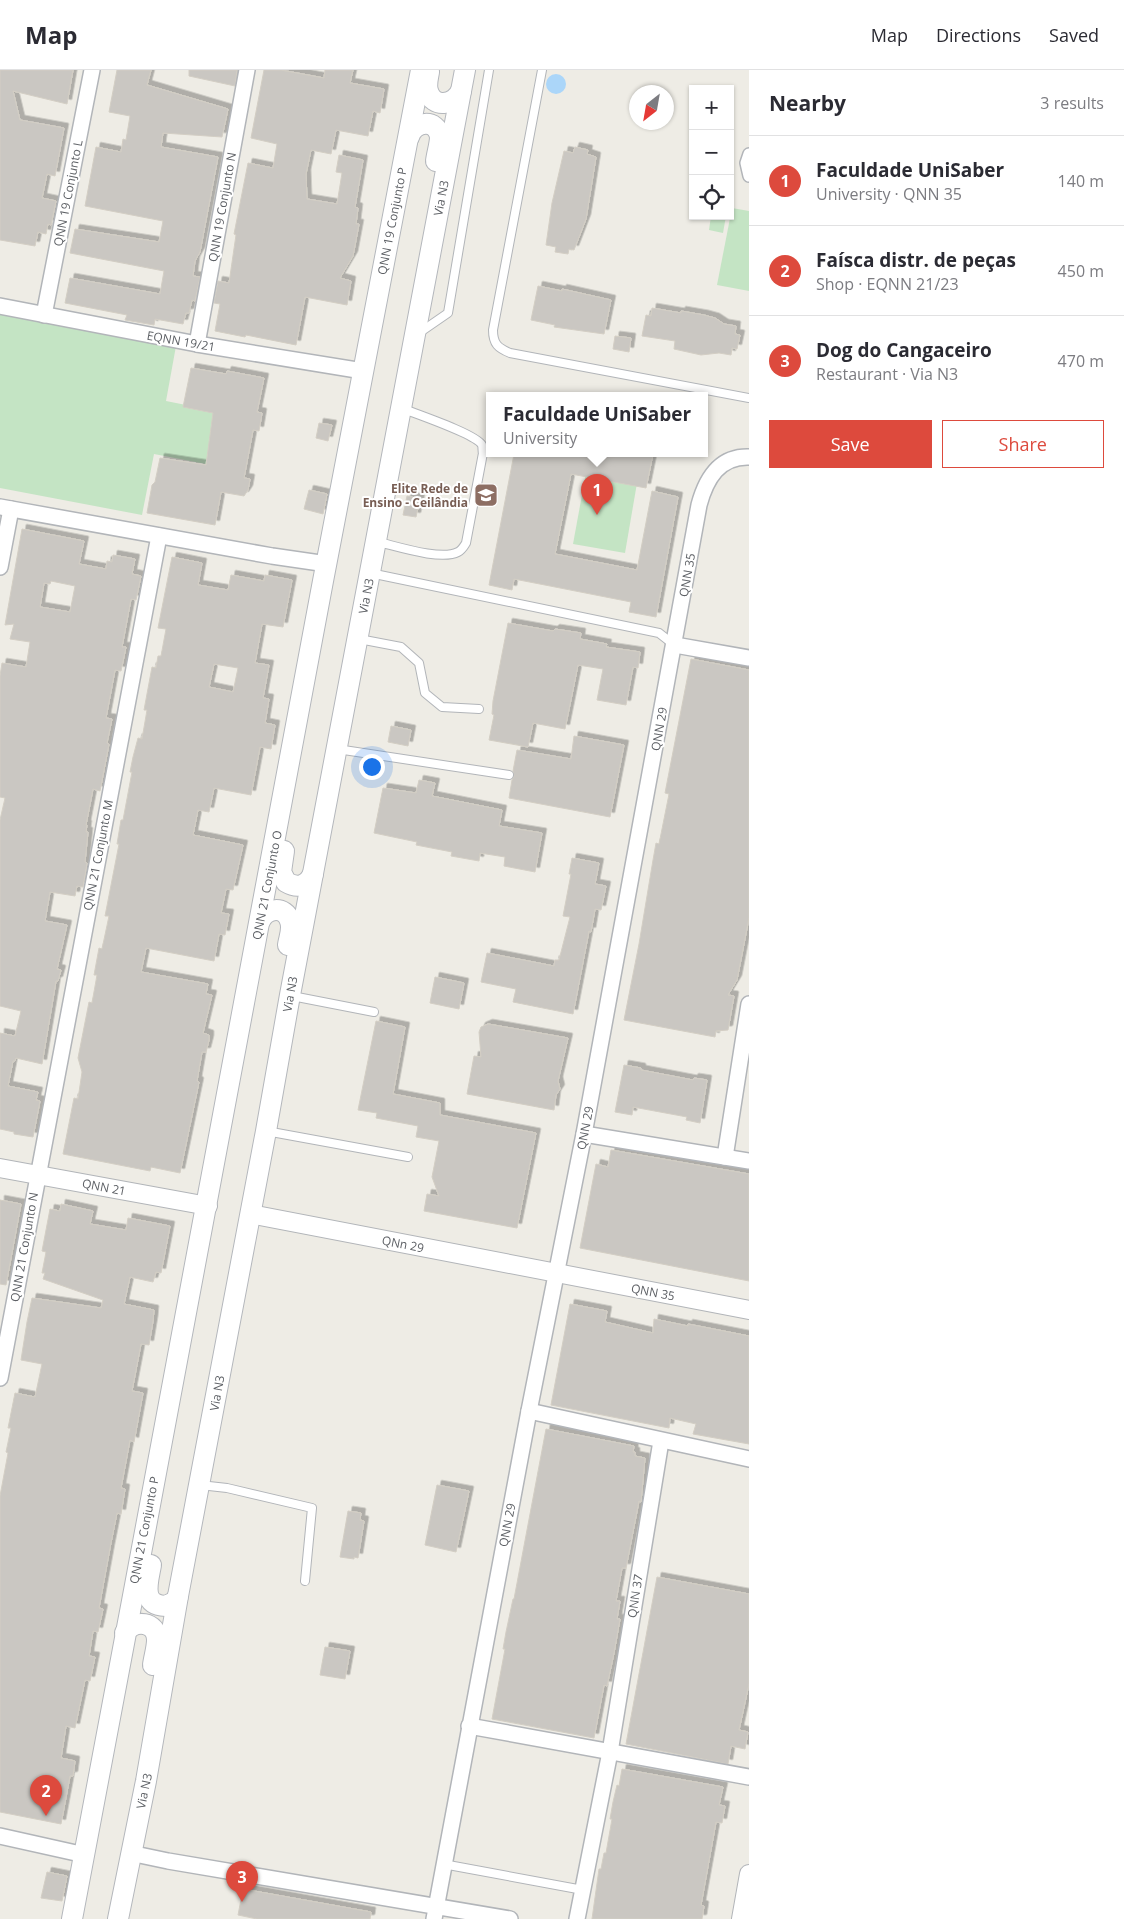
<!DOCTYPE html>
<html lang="en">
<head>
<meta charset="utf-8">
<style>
  :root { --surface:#fff; --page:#f2f2f3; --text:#2b2b33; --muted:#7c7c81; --line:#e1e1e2; --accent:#dd4a3d }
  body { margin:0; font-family:"Open Sans",sans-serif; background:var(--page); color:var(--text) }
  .controls { position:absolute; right:15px; top:15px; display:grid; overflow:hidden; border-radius:0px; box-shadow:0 1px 4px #0004 }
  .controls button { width:45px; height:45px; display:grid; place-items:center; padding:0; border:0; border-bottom:1px solid var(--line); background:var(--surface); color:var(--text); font:25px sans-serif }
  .compass { position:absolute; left:629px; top:15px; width:45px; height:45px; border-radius:50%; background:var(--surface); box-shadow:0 1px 4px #0004; rotate:211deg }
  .you { position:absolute; left:371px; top:696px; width:18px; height:18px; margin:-12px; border:4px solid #fff; border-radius:50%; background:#1a73e8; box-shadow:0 0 0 8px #1a73e833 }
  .badge { display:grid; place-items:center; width:32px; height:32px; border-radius:50%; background:var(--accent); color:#fff; font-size:16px; font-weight:700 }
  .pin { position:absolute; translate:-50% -41px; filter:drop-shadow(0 1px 2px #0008) }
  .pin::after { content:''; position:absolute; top:26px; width:18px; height:15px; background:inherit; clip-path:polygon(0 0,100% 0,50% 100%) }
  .popup { position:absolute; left:486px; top:322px; width:222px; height:65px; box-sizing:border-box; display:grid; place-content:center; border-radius:0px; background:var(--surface); filter:drop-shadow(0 1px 4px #0005); font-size:16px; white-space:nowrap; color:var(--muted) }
  .popup b { font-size:19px; color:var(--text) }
  .popup::after { content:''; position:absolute; left:50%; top:100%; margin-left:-10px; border:10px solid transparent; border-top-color:var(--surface) }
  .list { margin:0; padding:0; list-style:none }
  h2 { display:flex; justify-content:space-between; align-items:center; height:65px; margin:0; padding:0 20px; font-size:21px }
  h2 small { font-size:16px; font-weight:400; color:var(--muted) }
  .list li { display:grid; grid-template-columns:32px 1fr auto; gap:15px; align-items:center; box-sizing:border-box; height:90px; padding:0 20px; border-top:1px solid var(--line) }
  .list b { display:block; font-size:19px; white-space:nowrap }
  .list p { margin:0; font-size:16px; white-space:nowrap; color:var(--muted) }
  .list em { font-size:16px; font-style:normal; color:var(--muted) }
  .actions { display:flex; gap:10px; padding:15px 20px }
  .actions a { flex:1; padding:11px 0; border:1px solid var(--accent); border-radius:0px; text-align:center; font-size:18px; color:var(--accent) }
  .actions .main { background:var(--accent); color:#fff }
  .icon { flex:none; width:28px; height:28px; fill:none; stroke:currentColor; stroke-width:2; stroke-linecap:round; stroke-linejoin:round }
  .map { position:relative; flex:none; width:749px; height:1849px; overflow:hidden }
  header { display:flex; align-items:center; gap:30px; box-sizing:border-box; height:70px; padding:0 25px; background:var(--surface); border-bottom:1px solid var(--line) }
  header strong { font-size:24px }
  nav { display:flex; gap:28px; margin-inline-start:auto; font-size:18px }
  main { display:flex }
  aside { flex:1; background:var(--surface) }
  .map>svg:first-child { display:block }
</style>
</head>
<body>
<header>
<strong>Map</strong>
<nav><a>Map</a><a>Directions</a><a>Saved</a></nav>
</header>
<main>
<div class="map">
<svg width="749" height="1849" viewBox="0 0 749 1849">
  <defs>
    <filter id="shadow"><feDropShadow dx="4.5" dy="-4.5" stdDeviation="0" flood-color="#0004"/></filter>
  </defs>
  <rect width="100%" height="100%" fill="#eeece5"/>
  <g fill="#c4e4c4">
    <path d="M732 138 749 141V221L717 215Z"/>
    <path d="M711 146H726L723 163 709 160Z"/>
    <path d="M0 242 176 276 166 331 216 341 206 394 154 384 142 445 0 418Z"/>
    <path d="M586 403 637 413 625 483 573 474Z"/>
  </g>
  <circle fill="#abd6f9" cx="556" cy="14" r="10"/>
  <g fill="#cac7c2" stroke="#d3cec4" fill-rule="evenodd" filter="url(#shadow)">
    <path d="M0 0H73L67 34 13 21 20 50 64 58 55 106 47 104 42 128 56 131 51 155 48 154 46 164 38 162 35 176 0 170Z"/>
    <path d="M117 0H151L147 15 228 39 222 67 163 63 161 77 218 87 200 182 195 191 193 206 200 207 195 231 192 230 189 243H186L183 254 155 249 154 255 125 250 127 245 65 233 70 208 160 224 164 201 70 183 75 159 159 172 163 151 85 136 96 77 121 82 123 69 126 70 130 46 109 42Z"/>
    <path d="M189 0H237L235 16 189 6Z"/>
    <path d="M264 0H281L324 8 325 0H353L350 13 384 19 380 43 373 41 368 66 336 60 331 84 311 80 306 104 307 129 337 134 342 103 336 102 339 85 363 90 355 137 358 138 356 154H359L353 186 340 208 351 211 347 235 305 227 296 275 246 265 245 267 215 261 220 234 214 233 218 211 229 213 236 165 234 164 248 93 273 98 277 74 251 68Z"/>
    <path d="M575 77 588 80 587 84 596 87 586 149 574 180 569 179 568 184 555 182 556 177 546 175 552 133 564 81 573 83Z"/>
    <path d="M538 216 562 221V219L611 230 604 264 554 257 555 255 531 250Z"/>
    <path d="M652 238 681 243V241L704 245 715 248 724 254 736 256 735 264 740 265 737 279 732 278 731 285 719 283 701 285 674 279 675 271 642 266 646 245 651 246Z"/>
    <path d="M615 266 631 268 629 282 613 279Z"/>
    <path d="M191 298 226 304 227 301 264 308 257 342 262 343 259 361 253 360 244 408 250 409 248 420 244 426 221 422 215 455 147 443 152 415 155 412 160 388 206 395 213 343 183 337Z"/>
    <path d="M319 353 332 355 328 371 316 368Z"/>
    <path d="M514 384H653L646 418 571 404 555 484 637 500 652 421 678 427 656 547 629 542 631 532 550 516 514 509 512 520 489 515Z"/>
    <path d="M309 420 327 424 323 444 304 439Z"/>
    <path d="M407 426 420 429 416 447 403 445Z"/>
    <path d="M22 459 84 471 79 494 106 499 107 491 112 492 113 485 135 489 132 504 141 506 136 530 131 529 122 577H126L121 601 115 600 106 648 112 649 107 673 109 674 100 721 93 719 86 755H87L86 762H88L85 792 87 793 83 817 77 816 75 826 50 822 45 851 67 855 57 899 61 900 58 911H56L42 994 16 988 15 991H13L8 1016 38 1022 36 1030 40 1031 33 1067 14 1064V1062L0 1059V963L15 966 21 941 0 936V750L5 728 0 727V606L2 593 26 597 30 572 10 569 14 554 5 555ZM51 511 75 516 70 542 40 537 44 513 50 514Z"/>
    <path d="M172 487 202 493 198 515 228 520 231 505 264 511 265 505 292 510 283 557 262 554 255 593 269 595 263 628 269 629 265 653 275 655 271 679 260 677 251 725 214 718 209 742 198 740 193 765 243 775 233 820 226 819 221 843 229 844 225 865 219 864 214 891 146 878 141 902 208 914 206 924 212 925 203 963 209 965V970L206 982H202L197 1011 199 1012 180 1103 151 1097 150 1101 63 1084 74 1028 78 1029 82 1002 78 988 89 932 92 933 97 905H94L99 878 102 879 109 846H105L119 774H117L121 750H123L132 702H130L133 687 138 668 142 669 147 640H144L152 597 156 598 158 586H161L166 559 158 558ZM214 594 238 598 233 622 209 617Z"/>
    <path d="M508 553 553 561 555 559 581 563 580 569 607 574 606 577 640 582 638 598 633 597 626 635 597 630 603 599 578 595 565 659 533 653 528 677 489 670 494 645 492 644 493 631Z"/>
    <path d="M691 589 749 600V848L737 910 728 925 734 926 728 960 716 961 715 967 624 950 639 874 653 790 656 773 659 774 669 724 665 723Z"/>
    <path d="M391 656 411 660 408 676 388 672Z"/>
    <path d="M574 666 624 675 610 747 509 728 512 710 514 706 513 701 517 680 571 689Z"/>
    <path d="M419 710 435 713 432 726 502 740 499 756 542 763 535 802 504 796 505 787 480 783 479 791 451 786 452 782 416 775 417 772 374 763 383 718 416 723Z"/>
    <path d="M572 788 599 793 595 814 606 816 601 840 595 839 591 862 589 861 573 944 513 932 516 919 481 912 487 883 554 896 555 890H559L570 847 563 846 571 804H569Z"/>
    <path d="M435 907 464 913 459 939 430 933Z"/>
    <path d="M376 951 405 957 393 1024 440 1033V1045L536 1063 517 1158 424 1141 427 1124 439 1126 432 1107 439 1071 416 1067 418 1056 376 1048 377 1043 358 1040Z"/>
    <path d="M488 954 568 968 558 1011 560 1019 556 1025 554 1040 467 1024 474 986 481 987 479 962 481 957Z"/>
    <path d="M624 995 641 998V1000L693 1010 694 1008 707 1010 700 1053 686 1050 687 1047 633 1037 632 1045 615 1042Z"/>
    <path d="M611 1080 749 1104V1211L580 1178 596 1094 608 1097Z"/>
    <path d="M0 1130 21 1134 6 1215 0 1214Z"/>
    <path d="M61 1134 93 1141 90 1154 126 1160 128 1148 170 1156 161 1203 156 1202 153 1212 130 1207 124 1234 154 1240 153 1251 149 1275 141 1274 132 1321 143 1323 134 1372 130 1370 121 1418 125 1419 121 1444 117 1443 110 1478 99 1538 103 1539 98 1562 93 1561 89 1586 95 1587 90 1611 85 1610 75 1658 66 1656 61 1688 75 1691 73 1706H70L61 1754 0 1742V1426L8 1383 6 1382 11 1358H8L15 1323 35 1327 42 1294 21 1290 27 1252 32 1228 101 1238 103 1230 43 1209 45 1203H42L46 1182 42 1181 50 1139 60 1141Z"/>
    <path d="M570 1234 607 1241 605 1252 653 1263 654 1249 688 1256V1254L749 1266V1374L693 1364 696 1354 670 1348 669 1358 551 1335Z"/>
    <path d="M546 1359 634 1376 633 1382H635V1386L645 1388 641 1432 639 1431 626 1498H622L616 1531H620L617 1549H620L614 1583 607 1616 604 1615 594 1668 492 1649 505 1579H503L506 1562 513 1529H514Z"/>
    <path d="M437 1415 469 1421 456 1482 425 1475Z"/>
    <path d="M348 1441 361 1443 360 1450 364 1451 358 1488 354 1487V1489L340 1487Z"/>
    <path d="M657 1507 749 1524V1614L739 1660 748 1662 745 1679 731 1676 728 1694 626 1674Z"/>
    <path d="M325 1577 350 1581 345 1609 320 1605Z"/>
    <path d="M622 1699 723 1717 719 1735 725 1736 722 1753 716 1752 701 1835 704 1836 702 1849H592L599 1799H601L604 1783H606L612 1749H610L613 1732 617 1715 619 1716Z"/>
    <path d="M47 1802 67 1806 62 1831 41 1828Z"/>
    <path d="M243 1819 371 1842 370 1849H257L238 1845Z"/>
  </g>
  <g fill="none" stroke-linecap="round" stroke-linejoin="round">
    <g stroke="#b2b5b9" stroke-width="10">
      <g id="service">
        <path d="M542 0 493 260C493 274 498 278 510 283L749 328"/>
        <path d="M419 263 448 243 489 0"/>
        <path d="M378 472C396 476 441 491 458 482 462 480 464 476 466 473L483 383C482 381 483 378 482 375 476 364 416 344 401 338"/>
        <path d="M370 503 659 563 673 574"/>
        <path d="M359 569 401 577 419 593 425 623 442 637 479 639"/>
        <path d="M337 679 509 705"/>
        <path d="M292 926 374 942"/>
        <path d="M266 1061 408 1087"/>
        <path d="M200 1415 227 1418 312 1438 305 1511"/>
        <path d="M443 1794 583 1820"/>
      </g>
    </g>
    <g stroke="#b2b5b9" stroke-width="14">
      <path id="pedestrian" d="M749 84 746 93 749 106"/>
    </g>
    <g stroke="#b2b5b9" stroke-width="18">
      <g id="minor">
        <path d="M0 236 197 274 363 301"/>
        <path d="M44 245 92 0"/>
        <path d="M197 274 247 0"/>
        <path d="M0 437 272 486 327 494"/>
        <path d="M0 497 11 439"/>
        <path d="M675 575 749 588"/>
        <path d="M584 1064 749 1091"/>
        <path d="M725 1087 749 934"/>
        <path d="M0 1308 159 466"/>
        <path d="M529 1341 749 1389"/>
        <path d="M469 1656 749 1707"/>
        <path d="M0 1766 85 1785"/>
        <path d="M130 1783 168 1791 510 1849"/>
        <path d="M434 1849 529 1341 584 1064 699 435C706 409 719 386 749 387"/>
        <path d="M577 1849 610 1682 661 1371"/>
      </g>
    </g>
    <g stroke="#b2b5b9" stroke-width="20">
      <g id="tertiary">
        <path d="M0 1098 208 1136"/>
        <path d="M250 1144 749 1240"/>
        <path d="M741 1849 749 1804"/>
      </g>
    </g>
    <g stroke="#b4b7bc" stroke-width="22">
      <g id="secondary">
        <path d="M429 2C428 8 426 15 428 21 433 39 454 35 461 21"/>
        <path d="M409 67C414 51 437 48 440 67 440 74 437 83 436 91"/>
        <path d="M284 781 281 802 286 812C298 819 307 816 313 804"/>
        <path d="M260 851C266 838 285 835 290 851 293 859 289 868 288 875"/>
        <path d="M151 1495C148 1512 140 1535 166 1536L176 1531 178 1526"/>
        <path d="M125 1563C134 1549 157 1551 157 1570 157 1578 154 1587 153 1595"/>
        <path d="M72 1849C156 1403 241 957 323 511 355 340 389 170 421 0"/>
        <path d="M118 1849 146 1711 178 1526 266 1061 290 925 465 0"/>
      </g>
    </g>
    <use href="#service" stroke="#fff" stroke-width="8"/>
    <use href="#pedestrian" stroke="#fff" stroke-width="11"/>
    <use href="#minor" stroke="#fff" stroke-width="15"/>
    <use href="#tertiary" stroke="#fff" stroke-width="18"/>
    <use href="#secondary" stroke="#fff" stroke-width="20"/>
  </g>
  <defs>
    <g id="school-square" transform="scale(1.25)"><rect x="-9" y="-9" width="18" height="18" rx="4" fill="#8d6e63" stroke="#fff"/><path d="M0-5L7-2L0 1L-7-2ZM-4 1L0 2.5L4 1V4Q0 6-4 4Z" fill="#fff"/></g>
  </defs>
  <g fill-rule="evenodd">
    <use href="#school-square" x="486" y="425"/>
  </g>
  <g text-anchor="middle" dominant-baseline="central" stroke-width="4" stroke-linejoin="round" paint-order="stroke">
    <g font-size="12" fill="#5d6065" stroke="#fff">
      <text transform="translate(68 123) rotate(-79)">QNN 19 Conjunto L</text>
      <text transform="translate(441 128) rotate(-79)">Via N3</text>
      <text transform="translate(222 137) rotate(-80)">QNN 19 Conjunto N</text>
      <text transform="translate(392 151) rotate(-79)">QNN 19 Conjunto P</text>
      <text transform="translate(181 271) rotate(10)">EQNN 19/21</text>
      <text transform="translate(687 505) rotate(-80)">QNN 35</text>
      <text transform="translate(366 526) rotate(-79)">Via N3</text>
      <text transform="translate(659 659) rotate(-80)">QNN 29</text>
      <text transform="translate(98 785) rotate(-79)">QNN 21 Conjunto M</text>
      <text transform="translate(267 815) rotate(-79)">QNN 21 Conjunto O</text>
      <text transform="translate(290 924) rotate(-80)">Via N3</text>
      <text transform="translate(585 1058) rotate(-79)">QNN 29</text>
      <text transform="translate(104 1117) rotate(11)">QNN 21</text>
      <text transform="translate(403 1174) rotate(11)">QNn 29</text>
      <text transform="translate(24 1177) rotate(-80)">QNN 21 Conjunto N</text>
      <text transform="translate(653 1222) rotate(11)">QNN 35</text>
      <text transform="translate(217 1323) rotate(-80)">Via N3</text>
      <text transform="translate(507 1455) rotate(-79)">QNN 29</text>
      <text transform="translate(144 1460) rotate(-79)">QNN 21 Conjunto P</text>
      <text transform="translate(635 1526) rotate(-81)">QNN 37</text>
      <text transform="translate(144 1721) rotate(-78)">Via N3</text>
    </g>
    <g font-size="12" font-weight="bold" fill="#785e54" stroke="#fff" text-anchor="end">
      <text x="468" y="418">Elite Rede de<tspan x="468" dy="14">Ensino - Ceilândia</tspan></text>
    </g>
  </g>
</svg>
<div class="controls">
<button>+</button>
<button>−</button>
<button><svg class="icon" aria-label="locate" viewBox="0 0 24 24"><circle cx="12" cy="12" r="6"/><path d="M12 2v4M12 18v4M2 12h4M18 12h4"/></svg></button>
</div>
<svg class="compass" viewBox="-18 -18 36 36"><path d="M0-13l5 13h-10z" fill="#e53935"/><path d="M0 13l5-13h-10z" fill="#7c7c81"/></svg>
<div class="you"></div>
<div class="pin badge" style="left:597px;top:445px">1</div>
<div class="popup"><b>Faculdade UniSaber</b>University</div>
<div class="pin badge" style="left:46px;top:1746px">2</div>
<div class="pin badge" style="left:242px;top:1832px">3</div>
</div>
<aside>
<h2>Nearby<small>3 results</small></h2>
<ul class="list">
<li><span class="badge">1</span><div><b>Faculdade UniSaber</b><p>University · QNN 35</p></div><em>140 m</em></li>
<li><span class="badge">2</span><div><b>Faísca distr. de peças</b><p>Shop · EQNN 21/23</p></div><em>450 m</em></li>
<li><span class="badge">3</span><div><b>Dog do Cangaceiro</b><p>Restaurant · Via N3</p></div><em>470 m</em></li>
</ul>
<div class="actions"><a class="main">Save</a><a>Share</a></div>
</aside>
</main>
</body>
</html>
